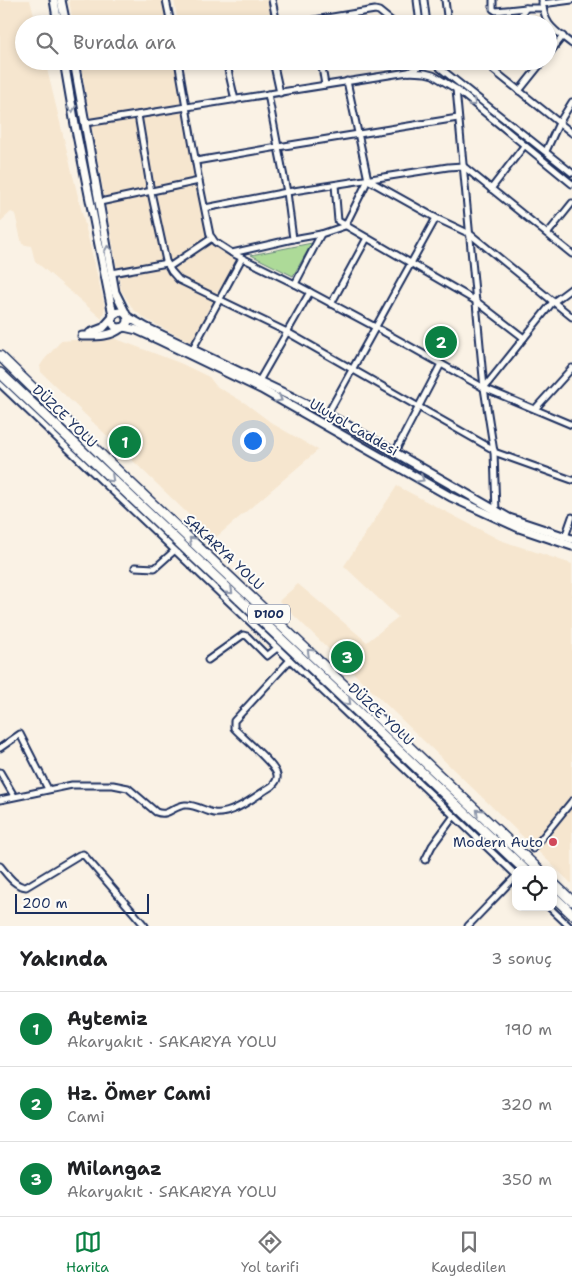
<!DOCTYPE html>
<html lang="tr">
<head>
<meta charset="utf-8">
<style>
  :root { --surface:#fff; --page:#f6f6f6; --text:#202124; --muted:#757577; --line:#e0e0e0; --accent:#0b8043 }
  body { margin:0; font-family:"Shantell Sans",sans-serif; background:var(--page); color:var(--text) }
  .controls { position:absolute; right:15px; bottom:15px; display:grid; overflow:hidden; border-radius:10px; box-shadow:0 2px 8px #0003 }
  .controls button { width:45px; height:45px; display:grid; place-items:center; padding:0; border:0; border-bottom:1px solid var(--line); background:var(--surface); color:var(--text); font:25px sans-serif }
  .scale { position:absolute; left:15px; bottom:12px; width:134px; box-sizing:border-box; padding-left:5px; border:2px solid #1b2f5e; border-top:0; font-size:14px; line-height:18px; white-space:nowrap; color:#1b2f5e; -webkit-text-stroke:4px #fdfcf7; paint-order:stroke }
  .you { position:absolute; left:252px; top:440px; width:18px; height:18px; margin:-12px; border:4px solid #fff; border-radius:50%; background:#1a73e8; box-shadow:0 0 0 8px #1a73e833 }
  .badge { display:grid; place-items:center; width:32px; height:32px; border-radius:50%; background:var(--accent); color:#fff; font-size:16px; font-weight:700 }
  .pin { position:absolute; translate:-50% -50%; border:2px solid #fff; box-shadow:0 1px 5px #0006 }
  .list { margin:0; padding:0; list-style:none }
  h2 { display:flex; justify-content:space-between; align-items:center; height:65px; margin:0; padding:0 20px; font-size:21px }
  h2 small { font-size:16px; font-weight:400; color:var(--muted) }
  .list li { display:grid; grid-template-columns:32px 1fr auto; gap:15px; align-items:center; box-sizing:border-box; height:75px; padding:0 20px; border-top:1px solid var(--line) }
  .list b { display:block; font-size:19px; white-space:nowrap }
  .list p { margin:0; font-size:16px; white-space:nowrap; color:var(--muted) }
  .list em { font-size:16px; font-style:normal; color:var(--muted) }
  .icon { flex:none; width:28px; height:28px; fill:none; stroke:currentColor; stroke-width:2; stroke-linecap:round; stroke-linejoin:round }
  .map { position:relative; flex:none; width:572px; height:926px; overflow:hidden }
  .search { position:absolute; background:var(--surface); box-shadow:0 2px 8px #0003; left:15px; right:15px; top:15px; height:55px; display:flex; align-items:center; gap:12px; box-sizing:border-box; padding:0 18px; border-radius:28px; color:var(--muted); font-size:19px }
  .sheet { height:290px; background:var(--surface) }
  nav { display:flex; justify-content:space-around; align-items:center; box-sizing:border-box; height:70px; border-top:1px solid var(--line); background:var(--surface); font-size:14px; color:var(--muted) }
  nav a { display:grid; justify-items:center; gap:2px }
  nav .on { color:var(--accent) }
  .map>svg:first-child { display:block }
</style>
</head>
<body>
<div class="map">
<svg width="572" height="926" viewBox="0 0 572 926">
  <rect width="100%" height="100%" fill="#faf2e5"/>
  <filter id="ink" filterUnits="userSpaceOnUse"><feTurbulence type="fractalNoise" baseFrequency=".02" numOctaves="2"/><feDisplacementMap in="SourceGraphic" scale="10" xChannelSelector="R" yChannelSelector="G"/><feConvolveMatrix kernelMatrix="1 2 1 2 8 2 1 2 1" color-interpolation-filters="sRGB"/></filter>
  <g filter="url(#ink)">
    <g fill="#f6e6cf">
      <path d="M0 0H30L36 24H24V61H45L105 307 102 319 35 261 31 246 22 244 15 214 11 212 0 222Z"/>
      <path d="M69 0H164L168 24H73Z"/>
      <path d="M174 0H272L275 20 252 24H178Z"/>
      <path d="M80 61H175L207 239 245 263 194 344 147 320 133 309 121 290Z"/>
      <path d="M111 337 180 363 209 377 216 386 245 403 273 424 318 450 214 539 41 372 40 366 44 360 61 341Z"/>
      <path d="M397 486 500 540 572 564V884L279 601 298 584 367 642 398 617 344 566Z"/>
    </g>
    <path fill="#adda98" stroke="#64847b" d="M312 243 293 276 251 255Z"/>
    <g fill="none" stroke-linecap="round" stroke-linejoin="round">
      <g stroke="#1b2f5e" stroke-width="9">
        <g id="street">
          <path d="M166 0 171 24"/>
          <path d="M272 0 277 24"/>
          <path d="M417 0 420 24"/>
          <path d="M424 0 427 24"/>
          <path d="M445 0 448 24"/>
          <path d="M493 0V9L496 11 526 8H543"/>
          <path d="M542 0C544 25 553 29 572 44"/>
          <path d="M542 4 572 0"/>
          <path d="M290 24 375 10 379 11 395 24"/>
          <path d="M515 24 526 8"/>
          <path d="M548 55 563 36"/>
          <path d="M178 61 199 181 210 235 215 242 232 253 295 284 377 328 484 388 572 425"/>
          <path d="M226 61 235 100"/>
          <path d="M273 61 280 93"/>
          <path d="M321 61 325 85"/>
          <path d="M438 61 440 68 572 173"/>
          <path d="M482 61 572 133"/>
          <path d="M409 72 423 64"/>
          <path d="M456 89 484 388 494 452 496 512"/>
          <path d="M519 91 543 61"/>
          <path d="M268 94 278 147 458 118"/>
          <path d="M138 115 151 192 166 261 171 271 179 280 287 332 494 450"/>
          <path d="M86 123 408 72 425 73 433 75 456 89 572 184"/>
          <path d="M546 151 559 123 572 102"/>
          <path d="M196 161 278 147 287 192 293 239 232 253"/>
          <path d="M368 180 436 218 470 234 572 317"/>
          <path d="M335 185 338 221 476 301 524 338"/>
          <path d="M491 189 524 146"/>
          <path d="M100 202 199 181"/>
          <path d="M205 208 287 192 448 167 463 166 572 254"/>
          <path d="M548 233 572 203"/>
          <path d="M293 239 321 234 345 226 368 180 347 81"/>
          <path d="M169 267 212 238"/>
          <path d="M112 273 167 263"/>
          <path d="M295 284 321 234"/>
          <path d="M331 304 367 238"/>
          <path d="M192 350 242 258"/>
          <path d="M259 381 310 292"/>
          <path d="M0 384 516 875"/>
          <path d="M484 388 552 303 572 288"/>
          <path d="M535 409 572 368"/>
          <path d="M327 415 436 218"/>
          <path d="M395 452 441 364"/>
          <path d="M494 452 572 480"/>
          <path d="M565 537 572 517"/>
          <path d="M135 567 155 568 174 551"/>
          <path d="M208 660 243 635 247 636 267 656 277 648"/>
          <path d="M0 748 20 734 48 789"/>
          <path d="M0 772 14 796"/>
          <path d="M0 800 72 785H113L128 788 156 812C169 817 173 806 185 805 195 804 204 811 214 813 232 816 257 795 272 786 275 783 278 780 277 775 276 765 242 737 234 728V721L290 660"/>
          <path d="M533 849 572 801"/>
          <path d="M425 860 432 846 454 816"/>
          <path d="M0 866C7 874 14 886 26 887L79 855 83 854 145 926"/>
          <path d="M549 907 569 926"/>
          <path d="M468 926 516 876"/>
        </g>
      </g>
      <g stroke="#1b2f5e" stroke-width="11">
        <g id="secondary">
          <path d="M54 0 58 24"/>
          <path d="M61 0 66 24"/>
          <path d="M64 61 75 125 113 315"/>
          <path d="M74 61 115 292 125 312"/>
          <circle cx="120" cy="320" r="8"/>
          <path d="M128 317 147 328 288 395 347 425 509 518 572 539"/>
          <path d="M124 327 137 330 159 340 261 389 451 497 519 528 572 546"/>
          <path d="M90 333 103 328 112 318"/>
          <path d="M82 336C95 336 111 337 121 328"/>
        </g>
      </g>
      <g stroke="#1b2f5e" stroke-width="12">
        <g id="highway">
          <path d="M0 356 121 474 539 870"/>
          <path d="M0 373 525 870"/>
          <path d="M553 883 572 901"/>
          <path d="M553 896 572 914"/>
        </g>
      </g>
      <use href="#street" stroke="#fdfcf7" stroke-width="5"/>
      <use href="#secondary" stroke="#fdfcf7" stroke-width="7"/>
      <use href="#highway" stroke="#fdfcf7" stroke-width="9"/>
    </g>
    <defs><path id="oneway-chevron" d="M-2-3.5L2.5 0L-2 3.5" fill="none" stroke-width="1.6" stroke-linecap="round" stroke-linejoin="round" transform="scale(1.25)"/></defs>
    <g stroke="#8c96aa">
      <use href="#oneway-chevron" transform="translate(473 103) rotate(40)"/>
      <use href="#oneway-chevron" transform="translate(72 109) rotate(81)"/>
      <use href="#oneway-chevron" transform="translate(108 249) rotate(-99)"/>
      <use href="#oneway-chevron" transform="translate(279 399) rotate(29)"/>
      <use href="#oneway-chevron" transform="translate(111 479) rotate(43)"/>
      <use href="#oneway-chevron" transform="translate(421 479) rotate(30)"/>
      <use href="#oneway-chevron" transform="translate(192 540) rotate(-137)"/>
      <use href="#oneway-chevron" transform="translate(230 591) rotate(43)"/>
      <use href="#oneway-chevron" transform="translate(310 652) rotate(-137)"/>
      <use href="#oneway-chevron" transform="translate(348 702) rotate(43)"/>
      <use href="#oneway-chevron" transform="translate(479 812) rotate(-136)"/>
    </g>
  </g>
  <circle fill="#d1495b" stroke="#fdfcf7" stroke-width="2" cx="553" cy="842" r="5"/>
  <g text-anchor="middle" dominant-baseline="central" stroke-width="4" stroke-linejoin="round" paint-order="stroke">
    <rect fill="#fdfcf7" stroke="#5f6c8c" stroke-width="1" x="248" y="604.5" width="42" height="19" rx="4"/>
    <g font-size="12" font-weight="bold" fill="#1b2f5e">
      <text x="269" y="614">D100</text>
    </g>
    <g font-size="14" fill="#1b2f5e" stroke="#fdfcf7">
      <text transform="translate(65 416) rotate(44)">DÜZCE YOLU</text>
      <text transform="translate(354 427) rotate(30)">Uluyol Caddesi</text>
      <text transform="translate(224 552) rotate(43)">SAKARYA YOLU</text>
      <text transform="translate(381 714) rotate(43)">DÜZCE YOLU</text>
    </g>
    <g font-size="14" fill="#1b2f5e" stroke="#fdfcf7" text-anchor="end">
      <text x="543" y="842">Modern Auto</text>
    </g>
  </g>
</svg>
<div class="controls">
<button><svg class="icon" aria-label="locate" viewBox="0 0 24 24"><circle cx="12" cy="12" r="6"/><path d="M12 2v4M12 18v4M2 12h4M18 12h4"/></svg></button>
</div>
<div class="scale">200 m</div>
<div class="you"></div>
<div class="pin badge" style="left:125px;top:442px">1</div>
<div class="pin badge" style="left:441px;top:342px">2</div>
<div class="pin badge" style="left:347px;top:657px">3</div>
<div class="search"><svg class="icon" aria-label="search" viewBox="0 0 24 24"><circle cx="10" cy="10" r="6"/><path d="M15 15l6 6"/></svg>Burada ara</div>
</div>
<section class="sheet">
<h2>Yakında<small>3 sonuç</small></h2>
<ul class="list">
<li><span class="badge">1</span><div><b>Aytemiz</b><p>Akaryakıt · SAKARYA YOLU</p></div><em>190 m</em></li>
<li><span class="badge">2</span><div><b>Hz. Ömer Cami</b><p>Cami</p></div><em>320 m</em></li>
<li><span class="badge">3</span><div><b>Milangaz</b><p>Akaryakıt · SAKARYA YOLU</p></div><em>350 m</em></li>
</ul>
</section>
<nav>
<a class="on"><svg class="icon" aria-label="map" viewBox="0 0 24 24"><path d="M3 6l6-2 6 2 6-2v14l-6 2-6-2-6 2zM9 4v14M15 6v14"/></svg>Harita</a>
<a><svg class="icon" aria-label="directions" viewBox="0 0 24 24"><path d="M12 3l9 9-9 9-9-9zM9 14v-3h6M13 9l2 2-2 2"/></svg>Yol tarifi</a>
<a><svg class="icon" aria-label="saved" viewBox="0 0 24 24"><path d="M7 4h10v16l-5-4-5 4z"/></svg>Kaydedilen</a>
</nav>
</body>
</html>
